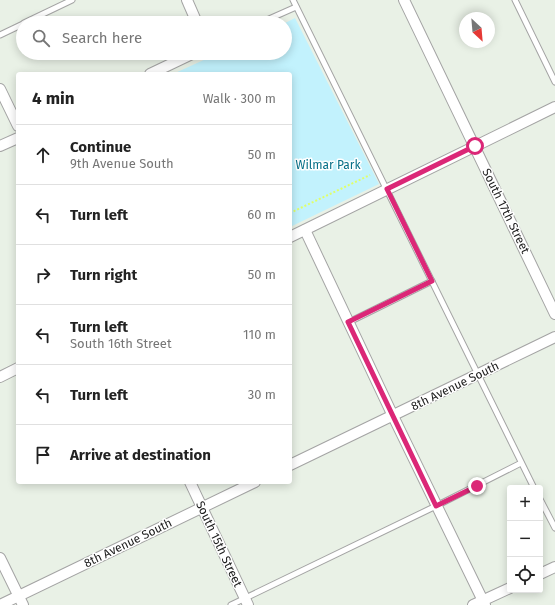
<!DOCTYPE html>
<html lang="en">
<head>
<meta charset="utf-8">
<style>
  :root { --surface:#fff; --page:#f2f2f2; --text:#222; --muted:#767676; --line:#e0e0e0 }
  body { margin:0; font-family:"Fira Sans",sans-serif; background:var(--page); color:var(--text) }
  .controls { position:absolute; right:12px; bottom:12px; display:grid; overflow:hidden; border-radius:4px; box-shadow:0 2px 10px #0003 }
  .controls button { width:36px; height:36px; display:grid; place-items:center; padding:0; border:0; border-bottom:1px solid var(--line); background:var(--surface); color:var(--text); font:20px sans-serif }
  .compass { position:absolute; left:459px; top:12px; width:36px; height:36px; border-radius:50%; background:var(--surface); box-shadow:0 2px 10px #0003; rotate:154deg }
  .stop { position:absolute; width:12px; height:12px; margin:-9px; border:3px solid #db2777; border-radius:50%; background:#fff }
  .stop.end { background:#db2777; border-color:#fff; box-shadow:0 1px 4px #0008 }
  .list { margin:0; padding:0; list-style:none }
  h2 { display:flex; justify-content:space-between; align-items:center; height:52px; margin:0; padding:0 16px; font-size:17px }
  h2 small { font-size:13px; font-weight:400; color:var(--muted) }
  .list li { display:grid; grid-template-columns:26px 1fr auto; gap:12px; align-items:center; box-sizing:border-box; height:60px; padding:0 16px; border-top:1px solid var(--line) }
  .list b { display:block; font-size:15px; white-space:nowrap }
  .list p { margin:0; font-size:13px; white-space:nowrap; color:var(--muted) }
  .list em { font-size:13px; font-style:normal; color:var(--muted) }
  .icon { flex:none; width:22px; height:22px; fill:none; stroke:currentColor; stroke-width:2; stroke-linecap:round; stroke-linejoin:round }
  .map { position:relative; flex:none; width:555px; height:605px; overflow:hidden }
  .search { position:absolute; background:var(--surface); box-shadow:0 2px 10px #0003; left:16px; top:16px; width:276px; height:44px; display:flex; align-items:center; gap:10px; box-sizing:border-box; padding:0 14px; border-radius:22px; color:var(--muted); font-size:15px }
  .panel { position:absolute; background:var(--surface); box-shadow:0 2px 10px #0003; left:16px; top:72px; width:276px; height:412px; border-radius:4px }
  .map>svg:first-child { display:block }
</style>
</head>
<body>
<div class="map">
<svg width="555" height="605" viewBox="0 0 555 605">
  <rect width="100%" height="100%" fill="#e9f1e6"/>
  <path fill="#c2f2fd" d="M295 18 379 184 290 227V74H173L219 53H285V23Z"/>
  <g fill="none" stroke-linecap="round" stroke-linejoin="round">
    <g stroke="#a4a4a4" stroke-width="7">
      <g id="service">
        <path d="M293 0 534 488"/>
        <path d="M515 0 555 82"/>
        <path d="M24 23 72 0"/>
        <path d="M260 23 296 7"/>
        <path d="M0 35 23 24"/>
        <path d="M349 322 432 281"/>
        <path d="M540 499 555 528"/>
        <path d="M231 605 436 506 521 463"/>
      </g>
    </g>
    <g stroke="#a4a4a4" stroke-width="12">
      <g id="minor">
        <path d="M187 0 197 23"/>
        <path d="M404 0 555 314"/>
        <path d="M150 74 194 53"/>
        <path d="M0 89 18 126"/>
        <path d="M0 146 18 138"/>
        <path d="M305 230 393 416 485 605"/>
        <path d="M290 237 555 107"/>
        <path d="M0 377 18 368"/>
        <path d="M290 465 555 337"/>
        <path d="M190 482 248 605"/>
        <path d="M0 558 23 605"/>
        <path d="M540 574 555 567"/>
        <path d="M0 605 255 482"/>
        <path d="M473 605 510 588"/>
      </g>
    </g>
    <g stroke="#e0ff69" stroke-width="2" stroke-dasharray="2 2" stroke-linecap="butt">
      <path d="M204 56 211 53"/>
      <path d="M290 213 370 175"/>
    </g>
    <use href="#service" stroke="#fff" stroke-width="5"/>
    <use href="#minor" stroke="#fff" stroke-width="10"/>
  </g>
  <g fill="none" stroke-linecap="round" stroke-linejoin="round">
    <path stroke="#db2777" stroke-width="5" d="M475 146 387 189 432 281 348 322 436 506 477 486"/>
  </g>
  <g text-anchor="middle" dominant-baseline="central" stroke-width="3" stroke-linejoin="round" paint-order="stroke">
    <g font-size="12" fill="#056f87" stroke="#fff">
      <text x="328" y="165">Wilmar Park</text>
    </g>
    <g font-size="12" fill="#202020" stroke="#fff">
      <text transform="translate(506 211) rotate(64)">South 17th Street</text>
      <text transform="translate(455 386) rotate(-26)">8th Avenue South</text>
      <text transform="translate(128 543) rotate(-26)">8th Avenue South</text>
      <text transform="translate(219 544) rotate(65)">South 15th Street</text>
    </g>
  </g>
</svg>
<div class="controls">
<button>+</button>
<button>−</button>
<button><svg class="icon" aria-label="locate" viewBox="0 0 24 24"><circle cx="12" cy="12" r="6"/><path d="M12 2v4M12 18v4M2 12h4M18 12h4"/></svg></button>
</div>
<svg class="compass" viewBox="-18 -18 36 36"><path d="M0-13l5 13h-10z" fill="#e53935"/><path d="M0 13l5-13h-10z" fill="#767676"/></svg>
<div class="stop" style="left:475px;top:146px"></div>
<div class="stop end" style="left:477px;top:486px"></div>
<div class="search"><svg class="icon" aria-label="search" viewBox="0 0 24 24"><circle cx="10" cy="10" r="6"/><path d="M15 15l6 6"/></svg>Search here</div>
<section class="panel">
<h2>4 min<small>Walk · 300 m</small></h2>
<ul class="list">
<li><svg class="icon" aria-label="ahead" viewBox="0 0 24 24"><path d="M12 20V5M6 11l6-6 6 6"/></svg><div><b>Continue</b><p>9th Avenue South</p></div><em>50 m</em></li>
<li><svg class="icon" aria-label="left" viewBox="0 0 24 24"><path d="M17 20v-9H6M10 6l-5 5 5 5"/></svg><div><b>Turn left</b></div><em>60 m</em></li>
<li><svg class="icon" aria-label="right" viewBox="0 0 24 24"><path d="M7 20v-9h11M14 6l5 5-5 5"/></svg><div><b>Turn right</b></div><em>50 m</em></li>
<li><svg class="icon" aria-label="left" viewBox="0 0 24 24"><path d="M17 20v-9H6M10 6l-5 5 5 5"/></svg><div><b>Turn left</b><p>South 16th Street</p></div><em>110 m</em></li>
<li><svg class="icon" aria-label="left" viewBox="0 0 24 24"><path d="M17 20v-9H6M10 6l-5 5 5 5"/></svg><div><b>Turn left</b></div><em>30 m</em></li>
<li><svg class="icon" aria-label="arrive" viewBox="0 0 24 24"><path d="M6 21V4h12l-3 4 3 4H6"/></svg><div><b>Arrive at destination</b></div></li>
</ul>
</section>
</div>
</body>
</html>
